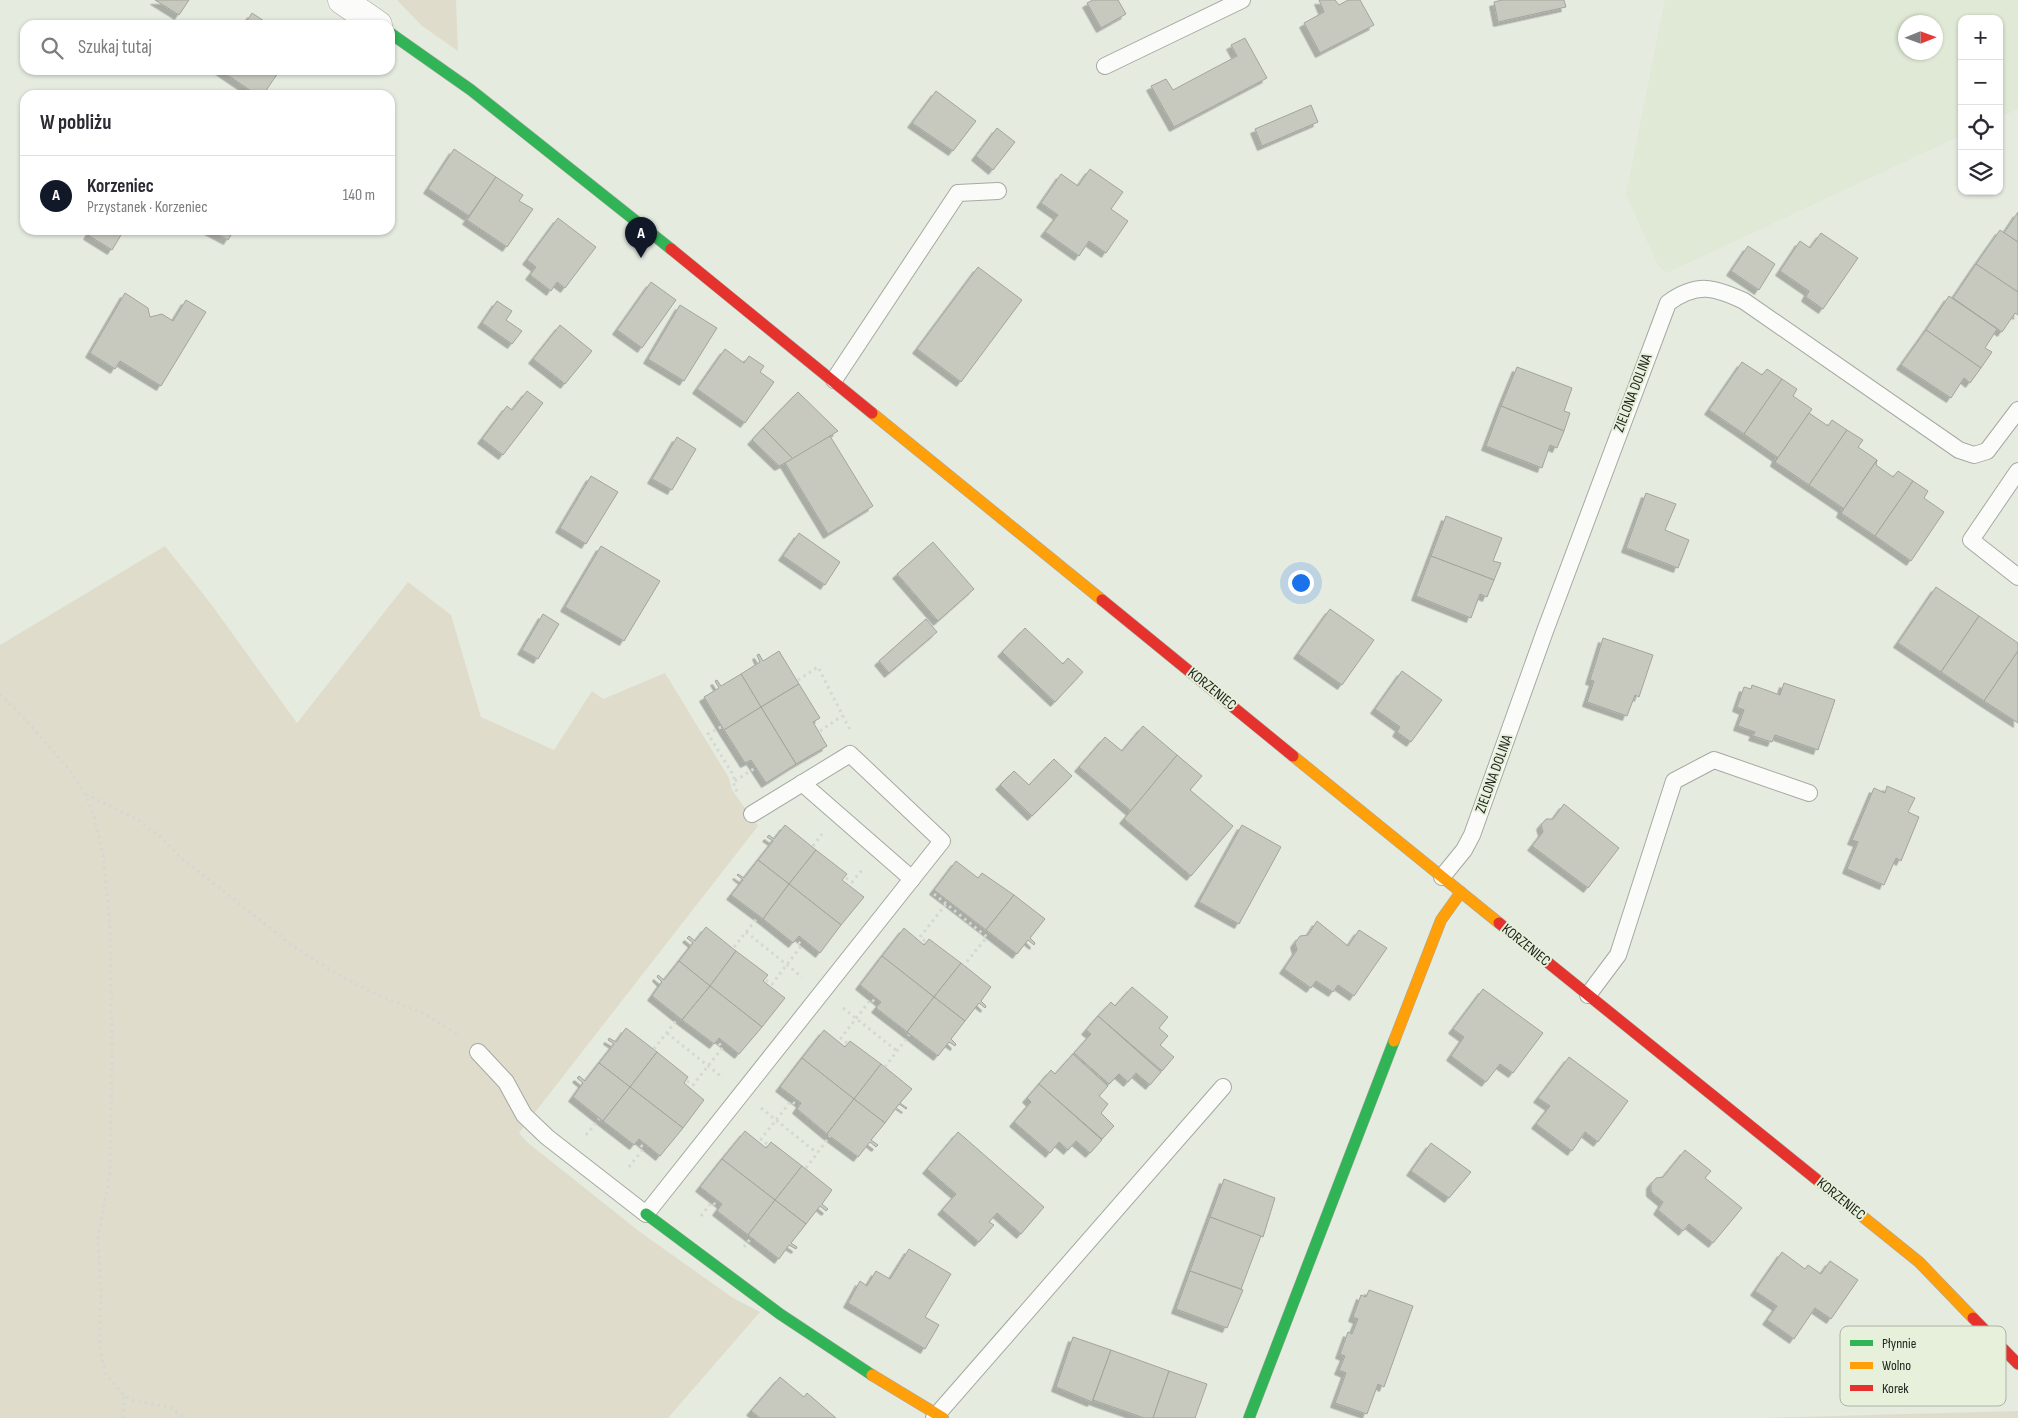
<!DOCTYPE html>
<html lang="pl">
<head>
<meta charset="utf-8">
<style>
  :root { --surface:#fff; --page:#f7f7f7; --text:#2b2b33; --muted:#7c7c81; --line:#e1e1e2; --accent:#111827 }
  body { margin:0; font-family:"Sofia Sans Condensed",sans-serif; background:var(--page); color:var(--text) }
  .controls { position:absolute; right:15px; top:15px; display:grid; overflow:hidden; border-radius:10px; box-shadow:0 1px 4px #0004 }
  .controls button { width:45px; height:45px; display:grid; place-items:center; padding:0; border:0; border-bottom:1px solid var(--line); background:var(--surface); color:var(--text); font:25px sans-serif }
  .compass { position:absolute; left:1898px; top:15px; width:45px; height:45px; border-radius:50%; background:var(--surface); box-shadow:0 1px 4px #0004; rotate:89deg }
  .you { position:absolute; left:1300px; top:582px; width:18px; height:18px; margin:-12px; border:4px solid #fff; border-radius:50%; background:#1a73e8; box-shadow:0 0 0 8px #1a73e833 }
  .badge { display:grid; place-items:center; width:32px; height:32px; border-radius:50%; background:var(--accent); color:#fff; font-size:16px; font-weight:700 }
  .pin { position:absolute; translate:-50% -41px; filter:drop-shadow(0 1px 2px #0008) }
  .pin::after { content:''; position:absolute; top:26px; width:18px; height:15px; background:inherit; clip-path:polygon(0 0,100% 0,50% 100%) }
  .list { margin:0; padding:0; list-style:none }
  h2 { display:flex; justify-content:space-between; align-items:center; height:65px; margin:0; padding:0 20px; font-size:21px }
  h2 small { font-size:16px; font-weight:400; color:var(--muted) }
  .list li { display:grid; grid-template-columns:32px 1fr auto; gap:15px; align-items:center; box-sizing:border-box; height:80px; padding:0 20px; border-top:1px solid var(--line) }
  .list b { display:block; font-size:19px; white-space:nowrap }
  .list p { margin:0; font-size:16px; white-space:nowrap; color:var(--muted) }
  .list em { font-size:16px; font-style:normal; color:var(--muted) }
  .icon { flex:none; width:28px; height:28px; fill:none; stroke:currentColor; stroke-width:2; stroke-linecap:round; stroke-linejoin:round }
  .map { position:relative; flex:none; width:2018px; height:1418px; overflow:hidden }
  .search { position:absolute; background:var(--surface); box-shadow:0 1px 4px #0004; left:20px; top:20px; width:375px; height:55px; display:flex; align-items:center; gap:12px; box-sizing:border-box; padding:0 18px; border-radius:15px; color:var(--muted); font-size:19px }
  .panel { position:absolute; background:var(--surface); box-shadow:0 1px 4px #0004; left:20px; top:90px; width:375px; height:145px; border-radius:15px }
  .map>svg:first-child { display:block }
</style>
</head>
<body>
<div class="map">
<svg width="2018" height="1418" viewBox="0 0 2018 1418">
  <defs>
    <filter id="shadow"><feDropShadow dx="-4.5" dy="4.5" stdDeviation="0" flood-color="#0004"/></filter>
  </defs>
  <rect width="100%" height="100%" fill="#e6ebe0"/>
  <path fill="#e0e9d5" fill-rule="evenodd" d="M1665 0H2018V109L1999 118V19H1962V135L1667 273 1657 264 1626 194ZM1906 22H1936V52H1906Z"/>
  <g fill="#e0dccb">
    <path d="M397 0H456L458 51 422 26Z"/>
    <path d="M165 546 211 604 297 723 408 582 451 615 481 717 554 750 592 691 603 699 665 673 729 778 732 790 758 826 519 1133 527 1142 640 1232 733 1298 760 1312 668 1418H0V645Z"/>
    <path d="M2018 1411V1418H1761Z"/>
  </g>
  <g fill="#c7c9be" stroke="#a3a59c" filter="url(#shadow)">
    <path d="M155 0H189L179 15Z"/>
    <path d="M1093 0H1118L1126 14 1101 28 1087 3Z"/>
    <path d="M1319 0H1335L1339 5 1348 0H1360L1374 25 1320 53 1304 23 1324 12Z"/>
    <path d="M1502 0H1564L1566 7 1498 22 1494 2Z"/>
    <path d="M252 13 270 25H244Z"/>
    <path d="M1245 38 1267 78 1174 127 1151 86 1166 79 1173 90 1237 56 1231 45Z"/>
    <path d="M220 70H280L263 95H257Z"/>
    <path d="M936 91 976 121 953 151 912 123Z"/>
    <path d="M1311 105 1318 122 1262 146 1255 129Z"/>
    <path d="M997 128 1015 142 993 170 976 156Z"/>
    <path d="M454 149 496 177 469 216 428 189Z"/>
    <path d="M1090 169 1123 192 1111 209 1128 221 1106 253 1089 241 1079 256 1045 232 1058 215 1041 203 1061 174 1078 186Z"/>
    <path d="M496 177 523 195 519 201 533 209 507 247 467 220Z"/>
    <path d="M2018 212V242L2004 233Z"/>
    <path d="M558 218 596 247 565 288 557 282 551 291 530 275 536 267 527 260Z"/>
    <path d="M91 230H124L112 250 88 235Z"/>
    <path d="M209 230H234L228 240Z"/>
    <path d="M2000 230 2018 242V292L1976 264Z"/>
    <path d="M1821 233 1858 258 1823 309 1806 297 1809 291 1780 271 1800 241 1810 248Z"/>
    <path d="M1748 246 1775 264 1759 290 1731 271Z"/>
    <path d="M1976 264 2018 292V315L2015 313 2002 332 1953 298Z"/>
    <path d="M978 267 1022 300 961 382 917 349Z"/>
    <path d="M651 282 676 300 642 348 617 330Z"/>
    <path d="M125 293 148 308 150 317 162 314 173 321 186 300 206 312 161 386 120 361 115 369 90 353Z"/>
    <path d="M1949 296 1997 329 1985 348 1992 352 1981 368 1926 330Z"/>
    <path d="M497 301 512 311 506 320 522 331 512 344 482 323Z"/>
    <path d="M680 305 717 328 684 381 648 359Z"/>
    <path d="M560 325 592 351 565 384 533 359Z"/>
    <path d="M1926 330 1981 368 1970 383 1964 378 1951 398 1901 365Z"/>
    <path d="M725 349 744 363 749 356 764 366 760 372 774 382 745 423 697 389Z"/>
    <path d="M1742 362 1762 375 1767 369 1782 379 1744 434 1709 410Z"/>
    <path d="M1517 367 1572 388 1564 411 1570 413 1564 431 1501 406Z"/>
    <path d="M1782 379 1797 389 1793 396 1812 409 1775 462 1777 457 1744 434Z"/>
    <path d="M527 391 543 403 503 455 482 439 507 406 512 410Z"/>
    <path d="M798 392 838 431 793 459 763 428Z"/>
    <path d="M1501 406 1564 431 1557 448 1550 445 1542 468 1486 446Z"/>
    <path d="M1809 413 1828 426 1832 420 1847 430 1809 485 1775 462Z"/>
    <path d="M763 428 793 459 779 466 752 440Z"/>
    <path d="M1847 430 1863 440 1858 447 1877 460 1841 513 1843 508 1809 485Z"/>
    <path d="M830 436 873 506 828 534 785 463Z"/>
    <path d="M677 437 696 449 672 490 652 479Z"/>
    <path d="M1877 460 1876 465 1893 477 1898 471 1913 481 1875 536 1841 513Z"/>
    <path d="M591 476 618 492 586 544 560 528Z"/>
    <path d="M1913 481 1928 491 1924 498 1944 512 1911 561 1875 536Z"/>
    <path d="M1646 493 1676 504 1665 530 1689 540 1678 568 1626 548Z"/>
    <path d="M1446 516 1502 538 1493 561 1501 563 1494 580 1431 556Z"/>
    <path d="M799 533 840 562 825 585 783 556Z"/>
    <path d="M933 542 974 589 938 621 897 574Z"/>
    <path d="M601 546 660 581 624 641 565 607Z"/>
    <path d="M1431 556 1494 580 1487 597 1480 594 1471 618 1416 596Z"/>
    <path d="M1936 587 1979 616 1941 672 1898 643Z"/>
    <path d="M1330 609 1374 640 1342 685 1298 654Z"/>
    <path d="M543 614 559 624 538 659 522 650Z"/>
    <path d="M1979 616 2018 643V651L1984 701 1941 672Z"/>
    <path d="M926 619 937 632 889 673 879 661Z"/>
    <path d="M1025 628 1063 664 1068 658 1083 672 1055 702 1002 652Z"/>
    <path d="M1603 638 1653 655 1639 697 1635 695 1627 716 1587 702 1594 681 1590 680Z"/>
    <path d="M779 651 799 684 761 707 741 674 760 662 757 655 759 654 763 661Z"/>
    <path d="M2018 651V723L1984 701Z"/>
    <path d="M1402 671 1442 700 1411 742 1397 732 1400 727 1375 709Z"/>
    <path d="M741 674 761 707 724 730 704 697 719 688 715 681 717 680 721 686Z"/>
    <path d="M1784 683 1835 700 1818 750 1775 735 1772 742 1753 736 1755 732 1738 726 1744 710 1737 707 1744 687 1751 689 1752 685 1780 695Z"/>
    <path d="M799 684 820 718 813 722 827 746 796 764 761 707Z"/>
    <path d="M761 707 796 764 766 783 751 760 745 763 724 730Z"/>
    <path d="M1143 726 1177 755 1131 811 1079 767 1105 737 1122 751Z"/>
    <path d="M1177 755 1202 776 1190 790 1233 826 1191 876 1124 819Z"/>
    <path d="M1054 759 1072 776 1032 816 1000 785 1014 771 1029 785Z"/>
    <path d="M1887 786 1915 798 1908 812 1919 817 1901 861 1896 858 1884 885 1847 869 1858 842 1852 840 1874 788 1885 793Z"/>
    <path d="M1564 804 1619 848 1588 888 1532 846 1543 832 1541 825 1546 819H1553Z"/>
    <path d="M785 825 816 850 789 884 758 860 773 841 767 837 769 835 774 839Z"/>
    <path d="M1242 825 1281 847 1239 924 1199 902Z"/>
    <path d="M816 850 847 874 842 880 864 897 841 925 789 884Z"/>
    <path d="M758 860 789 884 763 919 731 895 743 880 737 875 738 874 744 878Z"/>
    <path d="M956 861 978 878 982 873 1014 895 986 930 934 890Z"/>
    <path d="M789 884 841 925 820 953 799 936 793 943 763 919Z"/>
    <path d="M1014 895 1045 919 1030 938 1035 943 1034 945 1028 940 1017 954 986 930Z"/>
    <path d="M1317 921 1348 946 1359 930 1387 948 1354 996 1338 985 1333 992 1316 981 1311 988 1284 969 1297 950 1295 943 1300 936 1308 935Z"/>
    <path d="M706 927 736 951 710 986 679 961 693 943 687 938 689 936 695 941Z"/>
    <path d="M904 928 924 945 929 939 961 963 934 997 882 956Z"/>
    <path d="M736 951 768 975 763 981 785 998 762 1027 710 986Z"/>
    <path d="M882 956 934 997 907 1032 876 1008 881 1002 860 985Z"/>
    <path d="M679 961 710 986 682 1020 652 996 662 982 657 977 658 975 664 980Z"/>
    <path d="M961 963 991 987 981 1001 986 1006 985 1008 979 1003 965 1021 934 997Z"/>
    <path d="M710 986 762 1027 739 1054 719 1038 714 1044 682 1020Z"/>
    <path d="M1132 987 1168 1017 1159 1028 1168 1036 1160 1045 1174 1057 1162 1071 1098 1016 1111 1002 1115 1006Z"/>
    <path d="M1483 989 1543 1033 1513 1073 1500 1064 1486 1082 1451 1056 1464 1037 1453 1029Z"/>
    <path d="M934 997 965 1021 951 1039 956 1044 955 1046 949 1042 938 1056 907 1032Z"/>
    <path d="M1098 1016 1161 1072 1150 1085 1136 1073 1128 1082 1119 1074 1109 1084 1074 1053 1091 1034 1086 1030Z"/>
    <path d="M626 1028 657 1052 630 1087 599 1063 614 1044 608 1040 609 1038 616 1042Z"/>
    <path d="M824 1030 845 1047 850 1041 881 1064 854 1099 802 1058Z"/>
    <path d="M657 1052 688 1077 684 1083 704 1100 683 1128 630 1087Z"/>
    <path d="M1073 1054 1108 1086 1099 1096 1108 1104 1101 1113 1114 1126 1102 1139 1039 1084 1051 1070 1055 1074Z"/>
    <path d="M1569 1057 1628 1101 1598 1142 1585 1132 1572 1151 1536 1124 1550 1106 1538 1098Z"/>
    <path d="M802 1058 854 1099 827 1134 797 1109 801 1103 780 1087Z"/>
    <path d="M599 1063 630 1087 603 1121 573 1097 583 1083 577 1078 579 1076 585 1081Z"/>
    <path d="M881 1064 912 1089 900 1103 907 1108 906 1109 899 1104 885 1123 854 1099Z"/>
    <path d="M1039 1084 1102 1140 1090 1153 1076 1141 1068 1150 1059 1142 1050 1153 1014 1122 1031 1102 1027 1098Z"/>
    <path d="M630 1087 683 1128 660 1156 639 1139 634 1145 603 1121Z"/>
    <path d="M854 1099 885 1123 871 1140 878 1145 876 1147 870 1142 858 1157 827 1134Z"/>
    <path d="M745 1131 766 1148 771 1142 802 1166 775 1200 722 1159Z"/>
    <path d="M958 1132 1044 1207 1021 1234 997 1213 989 1222 994 1225 979 1242 942 1210 956 1194 927 1169Z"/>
    <path d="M1431 1143 1471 1172 1449 1198 1411 1171Z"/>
    <path d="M1685 1150 1711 1171 1705 1178 1742 1208 1713 1243 1689 1224 1683 1231 1658 1210 1663 1202 1651 1192V1184L1656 1178 1663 1177Z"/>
    <path d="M722 1159 775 1200 748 1235 717 1211 722 1204 700 1187Z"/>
    <path d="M802 1166 832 1190 822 1204 828 1209 826 1211 820 1206 806 1224 775 1200Z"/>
    <path d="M1224 1179 1275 1198 1263 1237 1210 1217Z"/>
    <path d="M775 1200 806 1224 791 1243 797 1247 796 1249 789 1245 779 1259 748 1235Z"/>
    <path d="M1210 1217 1261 1236 1241 1289 1190 1271Z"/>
    <path d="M909 1249 951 1274 925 1317 939 1325 925 1349 848 1303 860 1281 867 1286 876 1271 890 1279Z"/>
    <path d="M1782 1252 1805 1269 1808 1265 1821 1274 1830 1261 1858 1280 1831 1319 1815 1308 1794 1339 1767 1320 1777 1306 1755 1291Z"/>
    <path d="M1190 1271 1243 1290 1227 1328 1176 1309Z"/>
    <path d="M1369 1290 1413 1306 1384 1387 1378 1384 1367 1414 1335 1403 1346 1373 1339 1370 1345 1356 1340 1354 1348 1332 1352 1334 1358 1319 1353 1317 1361 1295 1366 1297Z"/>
    <path d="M1073 1337 1111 1350 1092 1402 1056 1387Z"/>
    <path d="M1111 1350 1169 1371 1153 1418H1144L1093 1400Z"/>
    <path d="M1169 1371 1207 1384 1195 1418H1153Z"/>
    <path d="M780 1377 804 1397 807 1393 836 1418H760L751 1411Z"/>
  </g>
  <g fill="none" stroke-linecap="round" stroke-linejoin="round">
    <g stroke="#a5a9a1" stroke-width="18">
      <g id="lane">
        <path d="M1105 66 1242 0"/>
        <path d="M834 380 958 193 998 191"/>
        <path d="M2018 471 1971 540 2018 577"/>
        <path d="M802 783 912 879"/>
        <path d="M1442 877 1464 850 1472 835 1545 631 1668 303C1697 282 1714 287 1744 301L1959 450 1974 455 1987 451 2018 410"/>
        <path d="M1588 995 1618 955 1674 781 1714 760 1809 793"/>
        <path d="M478 1052 506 1082 524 1115 547 1137 646 1214 942 841 850 754 752 814"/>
        <path d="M934 1418 1223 1087"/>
      </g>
    </g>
    <g stroke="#a5a9a1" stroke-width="29">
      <path id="street" d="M342 0 378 25"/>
    </g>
    <g stroke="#a5a9a1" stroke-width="12">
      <g id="fast">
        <path d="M390 33 471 90 671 249"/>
        <path d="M646 1214 780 1314 872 1375"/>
        <path d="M1249 1418 1394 1041"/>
      </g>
    </g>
    <g stroke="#a5a9a1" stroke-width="12">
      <g id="slow">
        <path d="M872 413 1102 600"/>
        <path d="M1293 756 1499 923"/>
        <path d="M1394 1041 1441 920 1461 892"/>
        <path d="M1816 1179 1919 1262 1973 1318"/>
        <path d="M872 1375 943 1418"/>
      </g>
    </g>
    <g stroke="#a5a9a1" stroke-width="12">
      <g id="jam">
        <path d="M671 249 872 413"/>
        <path d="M1102 600 1293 756"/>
        <path d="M1499 923 1816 1179"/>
        <path d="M1973 1318 2018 1364"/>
      </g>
    </g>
    <g stroke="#d5d7d3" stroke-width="3" stroke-dasharray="2.5 4" stroke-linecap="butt">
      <path d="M798 680 818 667 850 730"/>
      <path d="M0 694 24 718 72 773 85 794 94 816 103 854 110 929 112 1051 110 1172 98 1239 101 1294 100 1349 103 1365 107 1376 124 1395 134 1401 170 1407 184 1418"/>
      <path d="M721 727 708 734 734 776V787L738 793"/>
      <path d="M820 731 842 716"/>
      <path d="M735 781 755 768"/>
      <path d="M86 794 138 820 161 837 180 857 294 947 337 974 378 995 425 1014 458 1035"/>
      <path d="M813 846 822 834"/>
      <path d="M846 878 852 882 862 870"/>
      <path d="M934 894 987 937 964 965"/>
      <path d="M746 932 802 977"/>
      <path d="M925 941 920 937 946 904"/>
      <path d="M734 947 758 917"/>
      <path d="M766 980 772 984 802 945 797 941"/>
      <path d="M843 1008 897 1051"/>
      <path d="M667 1033 723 1078"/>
      <path d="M847 1043 841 1038 871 999 877 1004"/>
      <path d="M654 1049 678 1018"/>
      <path d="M885 1067 909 1035"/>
      <path d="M687 1081 693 1085 723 1047 717 1042"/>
      <path d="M761 1108 817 1153"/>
      <path d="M586 1135 599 1119"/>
      <path d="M767 1144 761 1139 791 1101 798 1106"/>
      <path d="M629 1167 644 1148 638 1143"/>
      <path d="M806 1168 830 1136"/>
      <path d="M701 1216 712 1202 718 1207"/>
      <path d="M744 1247 751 1238"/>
      <path d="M123 1418 124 1395"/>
    </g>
    <use href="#lane" stroke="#fbfcfa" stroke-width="16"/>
    <use href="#street" stroke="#fbfcfa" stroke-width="28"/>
    <use href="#fast" stroke="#30b455" stroke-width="11"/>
    <use href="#slow" stroke="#ff9f0a" stroke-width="11"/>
    <use href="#jam" stroke="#e5322d" stroke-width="11"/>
  </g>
  <g text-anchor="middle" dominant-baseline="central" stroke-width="4" stroke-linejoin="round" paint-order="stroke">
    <g font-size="15" fill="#23261f" stroke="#e6f0db">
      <text transform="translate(1633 393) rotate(-69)">ZIELONA DOLINA</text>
      <text transform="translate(1212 689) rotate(39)">KORZENIEC</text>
      <text transform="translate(1494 774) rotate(-70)">ZIELONA DOLINA</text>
      <text transform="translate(1526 945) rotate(39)">KORZENIEC</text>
      <text transform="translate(1841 1199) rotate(39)">KORZENIEC</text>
    </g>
  </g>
  <rect x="1840" y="1326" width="166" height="80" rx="8" fill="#e6f0db" stroke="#acb3a3" stroke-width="1"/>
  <rect x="1850" y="1340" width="23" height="6" fill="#30b455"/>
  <rect x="1850" y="1362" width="23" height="7" fill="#ff9f0a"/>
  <rect x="1850" y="1385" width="23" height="6" fill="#e5322d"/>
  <g font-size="14" fill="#23261f">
    <text x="1882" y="1348">Płynnie</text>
    <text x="1882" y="1370">Wolno</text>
    <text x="1882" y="1393">Korek</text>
  </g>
</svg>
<div class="controls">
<button>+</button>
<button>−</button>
<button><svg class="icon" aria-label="locate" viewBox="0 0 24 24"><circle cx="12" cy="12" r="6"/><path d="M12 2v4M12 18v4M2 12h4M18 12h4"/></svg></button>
<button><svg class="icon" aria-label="layers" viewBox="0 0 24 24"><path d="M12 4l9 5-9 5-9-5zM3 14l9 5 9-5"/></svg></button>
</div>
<svg class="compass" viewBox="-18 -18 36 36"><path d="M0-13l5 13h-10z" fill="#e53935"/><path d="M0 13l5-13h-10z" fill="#7c7c81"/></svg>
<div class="you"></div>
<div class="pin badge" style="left:641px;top:258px">A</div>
<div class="search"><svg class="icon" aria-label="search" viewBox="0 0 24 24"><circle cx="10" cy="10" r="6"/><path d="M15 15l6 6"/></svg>Szukaj tutaj</div>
<section class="panel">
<h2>W pobliżu<small></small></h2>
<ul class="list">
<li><span class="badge">A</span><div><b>Korzeniec</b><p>Przystanek · Korzeniec</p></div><em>140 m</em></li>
</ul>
</section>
</div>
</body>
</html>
